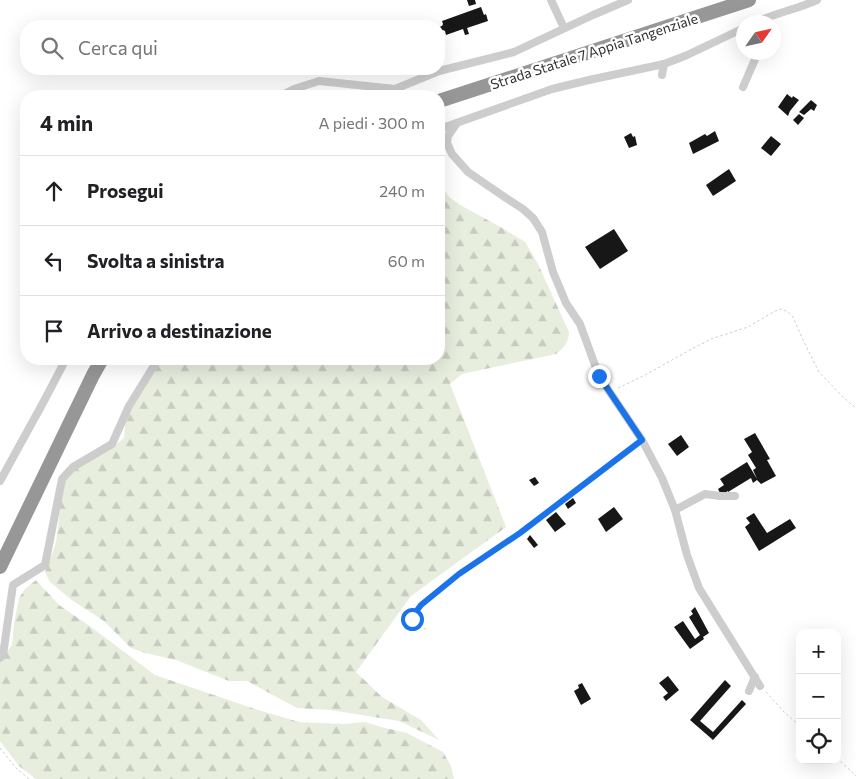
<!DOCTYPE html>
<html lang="it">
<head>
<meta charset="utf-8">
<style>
  :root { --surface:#fff; --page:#f6f6f6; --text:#202124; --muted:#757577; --line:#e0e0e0 }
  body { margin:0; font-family:Commissioner,sans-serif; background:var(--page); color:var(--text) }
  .controls { position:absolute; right:15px; bottom:15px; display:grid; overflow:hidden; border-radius:10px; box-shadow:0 5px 20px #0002 }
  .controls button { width:45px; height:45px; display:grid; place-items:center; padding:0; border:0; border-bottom:1px solid var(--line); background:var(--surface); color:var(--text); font:25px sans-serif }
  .compass { position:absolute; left:736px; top:15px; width:45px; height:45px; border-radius:50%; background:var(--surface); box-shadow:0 5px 20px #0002; rotate:56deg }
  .stop { position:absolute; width:15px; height:15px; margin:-11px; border:4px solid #1a73e8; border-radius:50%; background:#fff }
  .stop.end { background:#1a73e8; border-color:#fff; box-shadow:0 1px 5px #0008 }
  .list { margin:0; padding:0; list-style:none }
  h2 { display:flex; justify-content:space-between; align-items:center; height:65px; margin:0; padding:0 20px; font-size:21px }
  h2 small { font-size:16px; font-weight:400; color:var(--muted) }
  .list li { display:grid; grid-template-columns:32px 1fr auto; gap:15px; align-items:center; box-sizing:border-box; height:70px; padding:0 20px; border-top:1px solid var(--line) }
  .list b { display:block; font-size:19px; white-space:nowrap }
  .list em { font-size:16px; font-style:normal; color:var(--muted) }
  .icon { flex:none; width:28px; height:28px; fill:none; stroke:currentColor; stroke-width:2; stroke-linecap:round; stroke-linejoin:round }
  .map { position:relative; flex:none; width:856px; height:779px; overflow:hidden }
  .search { position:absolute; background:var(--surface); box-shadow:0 5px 20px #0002; left:20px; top:20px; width:425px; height:55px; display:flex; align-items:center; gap:12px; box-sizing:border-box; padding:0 18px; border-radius:20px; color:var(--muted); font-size:19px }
  .panel { position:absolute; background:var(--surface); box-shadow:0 5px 20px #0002; left:20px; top:90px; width:425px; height:275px; border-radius:20px }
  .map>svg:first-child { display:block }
</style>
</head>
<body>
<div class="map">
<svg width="856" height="779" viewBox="0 0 856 779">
  <defs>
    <pattern id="forest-firs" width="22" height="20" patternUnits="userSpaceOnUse" patternTransform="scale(1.25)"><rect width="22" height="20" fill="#e7eede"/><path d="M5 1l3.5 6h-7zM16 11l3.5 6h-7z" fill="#c6ccbf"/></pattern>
  </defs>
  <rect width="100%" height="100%" fill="#fff"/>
  <g fill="url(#forest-firs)">
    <path d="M439 181 449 197 462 206 504 229 525 242 537 262 569 332C569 342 564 348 556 354L462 374 450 384 506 527 411 596 356 672 382 697 421 720 439 740 399 721 330 710 297 708 247 681H229L176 660 145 653 131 648 104 621 73 601 50 582 45 572C49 560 56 548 57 535 61 513 57 482 77 466 82 462 89 460 94 457 105 452 115 446 124 438L125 425 143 384 163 359H439Z"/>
    <path d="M36 580 59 605 91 627 155 675 255 709 299 722 343 724 365 722 381 727 407 733 443 752 451 766 454 779H36L19 766 0 741V662L12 645 14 624 19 598 25 589Z"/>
  </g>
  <g fill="#171717">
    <path d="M467 0H475L476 4 469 6Z"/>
    <path d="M481 7 484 15 486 14 488 21 467 28 469 34 465 35 463 29 446 35 445 31 443 30 439 31V27L442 26 443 24 442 21Z"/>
    <path d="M787 94 792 98 793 96 799 100 790 111 788 116 778 107Z"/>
    <path d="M811 100 817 105 814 111 811 109 804 115 799 112Z"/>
    <path d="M799 114 804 118 798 125 793 120Z"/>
    <path d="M715 131 719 141 693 154 689 143 705 134 707 136Z"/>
    <path d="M631 133 633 137 635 136 637 145 629 148 624 137Z"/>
    <path d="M771 136 781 144 771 156 761 148Z"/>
    <path d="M729 169 736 181 713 196 706 185Z"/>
    <path d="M614 229 628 251 600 269 585 247Z"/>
    <path d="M755 433 770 459 767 460 776 476 761 484 757 480 753 483 751 478 728 492V491L721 495 718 489 724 485 720 479 747 462 757 479 753 470 756 468 748 455 752 452 744 439Z"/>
    <path d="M681 435 689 447 677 456 668 444Z"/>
    <path d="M535 477 539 483 534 486 529 480Z"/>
    <path d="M573 498 576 503 568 509 565 504Z"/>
    <path d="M614 507 623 519 606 532 598 519Z"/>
    <path d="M556 512 566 524 555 532 546 520Z"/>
    <path d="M754 513 767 533 790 519 796 528 759 551 745 527 750 523 746 518Z"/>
    <path d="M530 535 538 545 534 548 527 539Z"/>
    <path d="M695 607 709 633 703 637 704 639 690 649 674 627 683 621 695 639 700 635 689 617 693 614 691 611Z"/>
    <path d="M668 676 679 690 666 701 663 697 668 693 659 683Z"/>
    <path d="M725 680 731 686 700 721 713 732 742 700 746 704 713 740 690 720Z"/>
    <path d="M582 683 591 699 581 705 574 691 579 688 578 685Z"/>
  </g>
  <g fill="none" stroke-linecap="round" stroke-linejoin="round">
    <g stroke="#cdcdcd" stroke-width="1" stroke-dasharray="2.5 2.5" stroke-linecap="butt">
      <path d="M618 388 645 375 690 350 711 339 748 327 775 311 782 309 788 312 793 317 803 340 819 372 843 397 856 408"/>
      <path d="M426 629C419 628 414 626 412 619 418 606 430 597 441 588 465 569 490 553 515 536"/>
      <path d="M766 692 785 713 800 726"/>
      <path d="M0 748 16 768 29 779"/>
      <path d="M837 758 856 776"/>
    </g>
    <path stroke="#cdcdcd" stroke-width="4" d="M520 533 642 440"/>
    <g stroke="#cdcdcd" stroke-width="8">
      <path d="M551 0 564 28"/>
      <path d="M756 22C776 13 797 9 817 0"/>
      <path d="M662 75 664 64"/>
      <path d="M743 87 756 57 757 52"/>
      <path d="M280 96 294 89 319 81 395 89 439 71 514 52 593 15 628 0"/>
      <path d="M457 123 448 136 447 143 452 154 468 172 506 198 523 209 533 218 542 232 553 272 566 303 580 324 599 376 642 440 662 478 675 510 687 555 699 588 760 686"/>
      <path d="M439 132 445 127 552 89 589 80 664 64 685 56 744 28"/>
      <path d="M0 481 44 401 66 359"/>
      <path d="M675 510 705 494 720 496H735"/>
      <path d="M0 658 3 655 13 585 45 565 62 479 73 467 112 444 129 406 158 359"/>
      <path d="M749 691 755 677"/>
    </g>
    <g stroke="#979797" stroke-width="14">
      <path d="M439 101 749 0"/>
      <path d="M0 567 93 375 102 359"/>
    </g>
  </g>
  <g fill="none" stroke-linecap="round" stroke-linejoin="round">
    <path stroke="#1a73e8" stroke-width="6" d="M412 619 415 613 421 605 459 574 520 533 642 440 599 376"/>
  </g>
  <g text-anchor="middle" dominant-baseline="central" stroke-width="5" stroke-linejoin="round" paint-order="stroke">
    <g font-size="14" fill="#303030" stroke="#fff">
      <text transform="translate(594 51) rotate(-18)">Strada Statale 7 Appia Tangenziale</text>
    </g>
  </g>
</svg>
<div class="controls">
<button>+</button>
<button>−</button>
<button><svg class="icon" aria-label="locate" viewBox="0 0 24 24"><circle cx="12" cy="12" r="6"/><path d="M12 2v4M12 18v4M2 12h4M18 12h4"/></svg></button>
</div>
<svg class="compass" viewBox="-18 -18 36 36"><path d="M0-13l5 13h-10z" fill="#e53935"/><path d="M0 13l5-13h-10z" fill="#757577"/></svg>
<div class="stop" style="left:412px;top:619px"></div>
<div class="stop end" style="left:599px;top:376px"></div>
<div class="search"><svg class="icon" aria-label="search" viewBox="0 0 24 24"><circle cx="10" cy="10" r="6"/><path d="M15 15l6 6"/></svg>Cerca qui</div>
<section class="panel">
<h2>4 min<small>A piedi · 300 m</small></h2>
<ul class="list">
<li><svg class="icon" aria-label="ahead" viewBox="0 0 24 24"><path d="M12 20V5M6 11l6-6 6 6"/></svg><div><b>Prosegui</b></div><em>240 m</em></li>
<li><svg class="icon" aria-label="left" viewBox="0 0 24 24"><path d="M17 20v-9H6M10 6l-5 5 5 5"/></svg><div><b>Svolta a sinistra</b></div><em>60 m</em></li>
<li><svg class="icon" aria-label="arrive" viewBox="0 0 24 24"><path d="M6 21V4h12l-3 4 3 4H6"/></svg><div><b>Arrivo a destinazione</b></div></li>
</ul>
</section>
</div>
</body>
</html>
